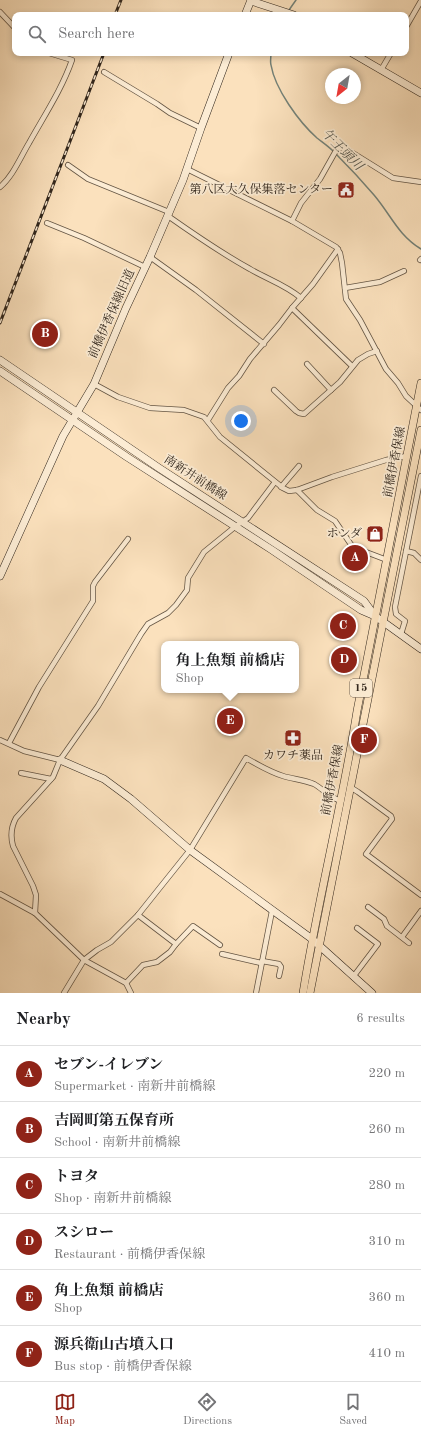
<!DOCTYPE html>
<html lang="en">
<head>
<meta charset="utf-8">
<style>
  :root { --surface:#fff; --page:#f2f2f2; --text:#202124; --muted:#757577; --line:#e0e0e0; --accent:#8f2418 }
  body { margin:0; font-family:"Old Standard TT","Noto Serif JP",serif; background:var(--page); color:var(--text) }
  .compass { position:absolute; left:325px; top:68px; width:36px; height:36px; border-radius:50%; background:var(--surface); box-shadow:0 2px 6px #0003; rotate:211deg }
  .you { position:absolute; left:241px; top:421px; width:14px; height:14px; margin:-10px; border:3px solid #fff; border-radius:50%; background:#1a73e8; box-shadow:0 0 0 6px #1a73e833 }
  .badge { display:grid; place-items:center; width:26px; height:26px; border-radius:50%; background:var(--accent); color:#fff; font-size:13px; font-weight:700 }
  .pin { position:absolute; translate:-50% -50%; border:2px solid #fff; box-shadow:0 1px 4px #0006 }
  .popup { position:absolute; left:161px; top:641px; width:138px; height:52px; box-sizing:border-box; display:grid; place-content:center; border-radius:8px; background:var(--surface); filter:drop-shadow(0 1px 3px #0005); font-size:13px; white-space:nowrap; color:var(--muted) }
  .popup b { font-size:15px; color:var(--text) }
  .popup::after { content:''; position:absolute; left:50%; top:100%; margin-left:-8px; border:8px solid transparent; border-top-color:var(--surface) }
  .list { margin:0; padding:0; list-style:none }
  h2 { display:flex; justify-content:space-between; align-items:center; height:52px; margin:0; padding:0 16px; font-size:17px }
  h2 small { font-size:13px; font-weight:400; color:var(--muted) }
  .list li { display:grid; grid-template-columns:26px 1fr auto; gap:12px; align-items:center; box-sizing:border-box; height:56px; padding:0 16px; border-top:1px solid var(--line) }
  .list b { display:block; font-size:15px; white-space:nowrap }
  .list p { margin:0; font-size:13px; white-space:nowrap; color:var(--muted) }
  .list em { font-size:13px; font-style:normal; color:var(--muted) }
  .icon { flex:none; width:22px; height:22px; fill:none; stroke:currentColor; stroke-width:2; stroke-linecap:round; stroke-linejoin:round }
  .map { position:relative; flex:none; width:421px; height:993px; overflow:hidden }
  .search { position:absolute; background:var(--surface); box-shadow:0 2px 6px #0003; left:12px; right:12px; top:12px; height:44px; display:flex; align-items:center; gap:10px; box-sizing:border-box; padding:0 14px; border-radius:8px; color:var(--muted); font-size:15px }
  .sheet { height:388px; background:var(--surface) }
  nav { display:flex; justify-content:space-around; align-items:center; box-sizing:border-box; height:56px; border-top:1px solid var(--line); background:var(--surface); font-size:11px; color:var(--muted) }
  nav a { display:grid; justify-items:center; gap:2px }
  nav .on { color:var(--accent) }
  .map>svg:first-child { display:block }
</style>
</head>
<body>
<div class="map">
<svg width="421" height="993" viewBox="0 0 421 993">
  <rect width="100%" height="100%" fill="#fbe1bd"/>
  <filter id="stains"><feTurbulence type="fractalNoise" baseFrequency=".005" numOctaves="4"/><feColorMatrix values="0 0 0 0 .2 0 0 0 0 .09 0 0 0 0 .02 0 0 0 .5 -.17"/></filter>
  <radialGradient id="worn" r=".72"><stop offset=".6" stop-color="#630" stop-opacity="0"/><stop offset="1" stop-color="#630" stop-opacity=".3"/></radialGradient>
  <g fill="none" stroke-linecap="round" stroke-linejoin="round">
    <g stroke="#738178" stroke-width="1.5">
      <path d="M289 10 296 0"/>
      <path d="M271 53C271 57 270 62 271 65 275 89 299 122 317 138 322 142 328 146 333 151"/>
      <path d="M336 154C349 167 362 181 374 195 391 215 398 235 421 249"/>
    </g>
    <g stroke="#645544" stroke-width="6">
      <g id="street">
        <path d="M0 12 15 28"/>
        <path d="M406 27 421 1"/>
        <path d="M381 70 391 53"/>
        <path d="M104 72 157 104 170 113 201 128"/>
        <path d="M68 165 88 179 169 212"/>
        <path d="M187 169 292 221 336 247 340 253 342 263 346 299 360 320 386 369 398 383 406 396 421 410"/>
        <path d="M0 187C13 176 20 158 29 143 44 116 62 89 72 60L49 53"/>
        <path d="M168 216C195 235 221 253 250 269 267 279 286 285 301 298"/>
        <path d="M292 221 301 203 320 179 338 147 348 150 393 178 421 182"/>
        <path d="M47 223 84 238 145 267"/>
        <path d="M150 257 196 290 264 344"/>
        <path d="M420 260 421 259"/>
        <path d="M345 288 380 282 404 271"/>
        <path d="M292 308 352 366"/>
        <path d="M307 364 331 390"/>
        <path d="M94 384 118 397 150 408 184 410 204 417 220 437 283 488 289 491 297 490 332 477 386 460 407 456"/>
        <path d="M274 390 296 411 299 413 304 414 340 382 358 360 368 354 377 351"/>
        <path d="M208 420 228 388 239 376 250 359 279 325 292 308 313 284 338 249"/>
        <path d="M281 487 299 466"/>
        <path d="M297 490 317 510 335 521 352 546 358 549 387 560"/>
        <path d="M406 551 414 553 421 560"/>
        <path d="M401 634 405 621 396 614 395 607 421 476"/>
        <path d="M0 740 24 751 60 760"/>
        <path d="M9 743 39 687 93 601V586L95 582 128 539"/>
        <path d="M21 773 51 779"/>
        <path d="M350 787 358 792 391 816 392 819 366 854 421 895"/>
        <path d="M0 894 35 913 84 960 126 983 131 993"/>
        <path d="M368 907 384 919 387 926 409 943"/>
        <path d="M35 913 36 895 33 886 13 846C10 835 11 827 16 818L53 777 60 760 98 706 141 634 148 624 168 613 176 605 187 590 188 578 204 552 236 526 248 518 275 482"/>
        <path d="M138 915 176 944"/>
        <path d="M402 937 421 911"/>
        <path d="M222 954 261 963"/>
        <path d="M262 961 279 964 281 967 279 976"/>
        <path d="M353 977 378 944 357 928"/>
        <path d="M126 983 143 965 157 962 170 952 176 944 193 926 220 945"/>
        <path d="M64 993 84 960 97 950 111 942 138 915 190 850 246 758C258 765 270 772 283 776 293 779 304 780 314 784 323 789 330 798 341 801"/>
        <path d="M256 993 272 911"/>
      </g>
    </g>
    <g stroke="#31261c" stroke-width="8">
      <g id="secondary">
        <path d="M251 1 294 15"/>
        <path d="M245 15 251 0"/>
        <path d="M352 53 421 93"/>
        <path d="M0 360 159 468 364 601 375 616 421 649"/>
        <path d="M0 371 127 457 272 550 361 610 375 616"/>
        <path d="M0 576 63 436 94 384 126 308 150 257 183 180 201 128 229 53"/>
        <path d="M60 760 104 779 131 799 190 850 312 939 372 993"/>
      </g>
    </g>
    <g stroke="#31261c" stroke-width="8">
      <g id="primary">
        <path d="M303 993C318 899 342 806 357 711L421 383"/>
        <path d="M310 993 421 430"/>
      </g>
    </g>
    <use href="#street" stroke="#fcecd4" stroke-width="4.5"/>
    <use href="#secondary" stroke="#fcecd4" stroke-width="7"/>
    <use href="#primary" stroke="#fbe1bd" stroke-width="7"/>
    <g stroke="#31261c" stroke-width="3">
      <g id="rail">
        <path d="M115 15 121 0"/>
        <path d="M0 323 104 53"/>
      </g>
    </g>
    <use href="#rail" stroke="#fcecd4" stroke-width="1.5" stroke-dasharray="4.5" stroke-linecap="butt"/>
  </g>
  <defs>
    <g id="civic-square" transform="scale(0.9)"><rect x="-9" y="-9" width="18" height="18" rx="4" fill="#8f2418" stroke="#fcecd4"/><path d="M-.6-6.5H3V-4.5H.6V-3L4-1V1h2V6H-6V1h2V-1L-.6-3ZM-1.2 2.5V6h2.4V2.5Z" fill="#fff"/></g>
    <g id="shop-square" transform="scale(0.9)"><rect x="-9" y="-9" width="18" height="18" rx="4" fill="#8f2418" stroke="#fcecd4"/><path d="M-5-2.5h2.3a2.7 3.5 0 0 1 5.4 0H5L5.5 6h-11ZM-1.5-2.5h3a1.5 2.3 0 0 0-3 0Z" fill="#fff"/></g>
    <g id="pharmacy-square" transform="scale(0.9)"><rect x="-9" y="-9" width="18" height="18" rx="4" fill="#8f2418" stroke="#fcecd4"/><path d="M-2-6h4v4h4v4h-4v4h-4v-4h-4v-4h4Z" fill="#fff"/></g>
  </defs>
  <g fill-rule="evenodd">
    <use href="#civic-square" x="346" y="190"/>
    <use href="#shop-square" x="375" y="534"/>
    <use href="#pharmacy-square" x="293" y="738"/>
  </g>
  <g text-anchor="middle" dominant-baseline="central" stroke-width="3.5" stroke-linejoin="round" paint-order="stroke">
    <rect fill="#fcecd4" stroke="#6e6153" stroke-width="1" x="350" y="679" width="22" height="18" rx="3"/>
    <g font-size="11" font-weight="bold" fill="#31261c">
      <text x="361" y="688">15</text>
    </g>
    <g font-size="12" fill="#31261c" stroke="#fcecd4" text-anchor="end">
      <text x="333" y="190">第八区大久保集落センター</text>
      <text x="362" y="534">ホンダ</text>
      <text x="293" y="756" text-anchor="middle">カワチ薬品</text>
    </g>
    <g font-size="12" fill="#31261c" stroke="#fcecd4">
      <text transform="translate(112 314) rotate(-66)">前橋伊香保線旧道</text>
      <text transform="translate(395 462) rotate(-79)">前橋伊香保線</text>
      <text transform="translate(195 478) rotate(33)">南新井前橋線</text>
      <text transform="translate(333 780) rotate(-79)">前橋伊香保線</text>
    </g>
    <g font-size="13" font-style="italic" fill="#52534a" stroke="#fcecd4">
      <text transform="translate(342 150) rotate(45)">午王頭川</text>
    </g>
  </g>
  <rect width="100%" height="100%" filter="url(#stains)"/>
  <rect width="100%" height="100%" fill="url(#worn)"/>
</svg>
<svg class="compass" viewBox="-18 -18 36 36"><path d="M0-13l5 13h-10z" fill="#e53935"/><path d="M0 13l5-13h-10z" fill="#757577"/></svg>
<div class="you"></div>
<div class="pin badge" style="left:355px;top:558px">A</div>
<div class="pin badge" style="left:45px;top:334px">B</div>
<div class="pin badge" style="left:343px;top:626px">C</div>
<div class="pin badge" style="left:344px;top:660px">D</div>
<div class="pin badge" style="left:230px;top:721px">E</div>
<div class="popup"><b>角上魚類 前橋店</b>Shop</div>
<div class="pin badge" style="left:364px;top:740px">F</div>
<div class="search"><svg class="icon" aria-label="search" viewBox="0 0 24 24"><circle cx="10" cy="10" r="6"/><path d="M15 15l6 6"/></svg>Search here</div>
</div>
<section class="sheet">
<h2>Nearby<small>6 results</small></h2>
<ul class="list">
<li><span class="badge">A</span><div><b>セブン-イレブン</b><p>Supermarket · 南新井前橋線</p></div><em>220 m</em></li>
<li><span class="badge">B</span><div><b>吉岡町第五保育所</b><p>School · 南新井前橋線</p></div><em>260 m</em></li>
<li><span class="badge">C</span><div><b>トヨタ</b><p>Shop · 南新井前橋線</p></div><em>280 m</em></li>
<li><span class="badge">D</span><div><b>スシロー</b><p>Restaurant · 前橋伊香保線</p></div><em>310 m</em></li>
<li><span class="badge">E</span><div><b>角上魚類 前橋店</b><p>Shop</p></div><em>360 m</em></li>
<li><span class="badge">F</span><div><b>源兵衛山古墳入口</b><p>Bus stop · 前橋伊香保線</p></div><em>410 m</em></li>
</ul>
</section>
<nav>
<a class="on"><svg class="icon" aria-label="map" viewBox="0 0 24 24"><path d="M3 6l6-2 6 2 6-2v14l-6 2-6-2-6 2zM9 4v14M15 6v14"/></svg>Map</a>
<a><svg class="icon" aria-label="directions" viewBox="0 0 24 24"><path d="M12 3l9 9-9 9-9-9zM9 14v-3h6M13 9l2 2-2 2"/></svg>Directions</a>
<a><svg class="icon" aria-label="saved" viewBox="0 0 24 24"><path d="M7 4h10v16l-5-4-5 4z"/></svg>Saved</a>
</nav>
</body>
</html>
